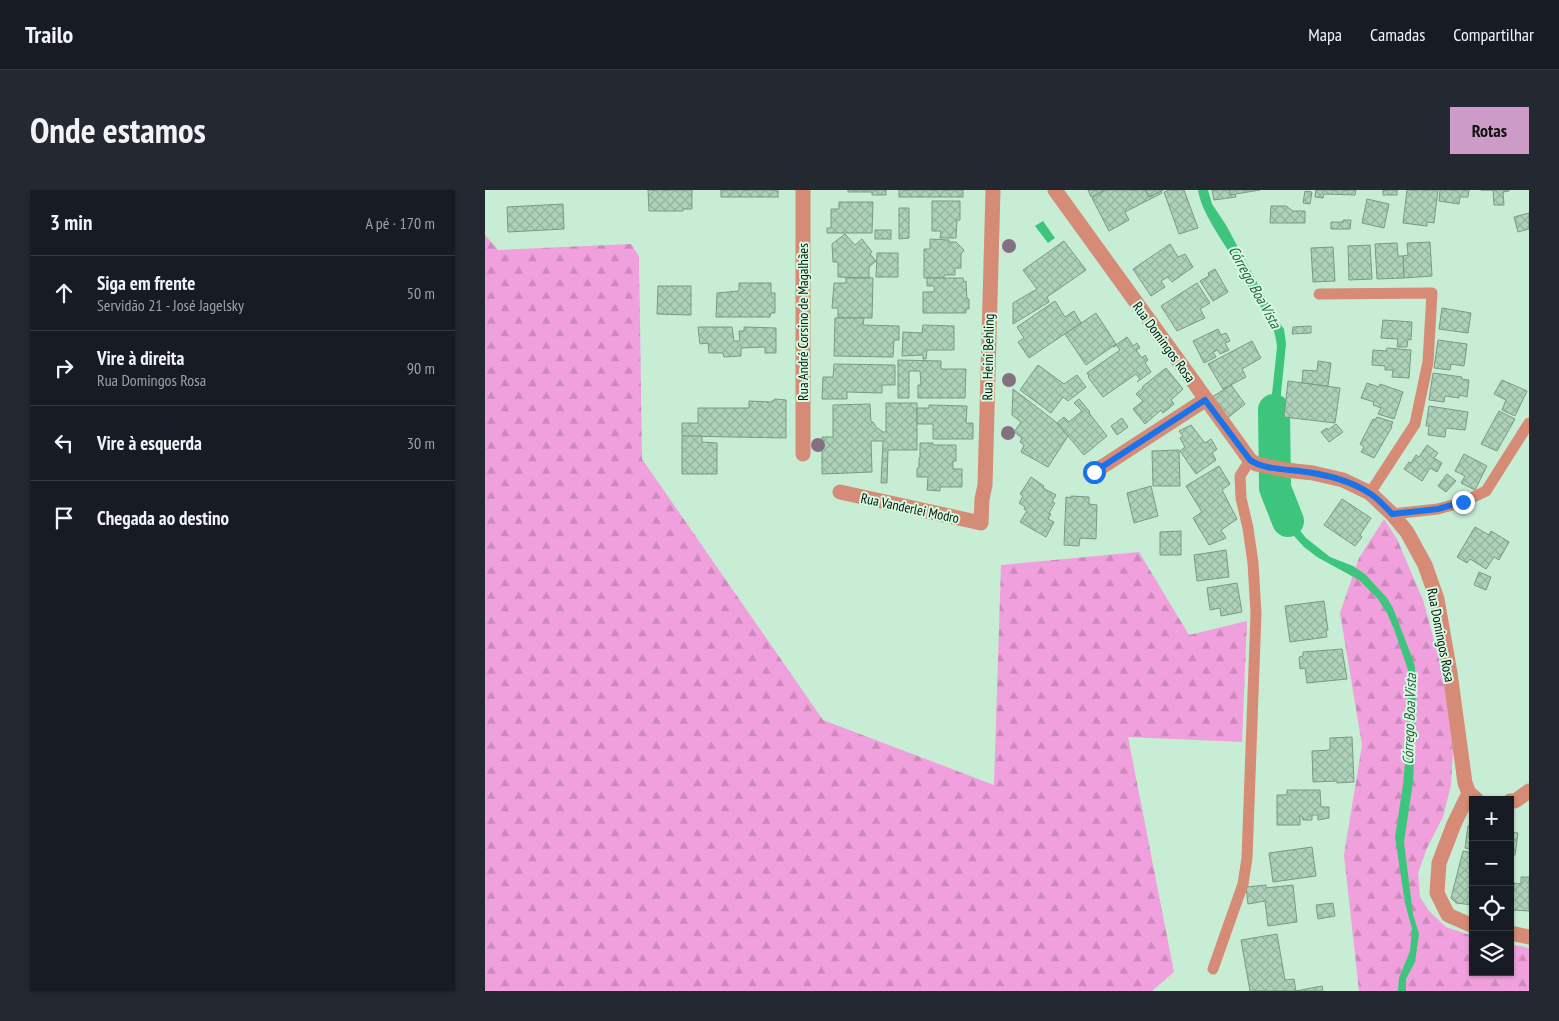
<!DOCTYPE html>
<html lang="pt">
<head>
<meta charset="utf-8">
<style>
  :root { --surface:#171b24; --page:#242831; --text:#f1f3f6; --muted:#9ea1a6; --line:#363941; --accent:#cd9bc7 }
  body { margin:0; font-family:"PT Sans Narrow",sans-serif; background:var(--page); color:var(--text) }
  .controls { position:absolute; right:15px; bottom:15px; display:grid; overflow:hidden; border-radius:0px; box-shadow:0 1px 4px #0004 }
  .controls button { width:45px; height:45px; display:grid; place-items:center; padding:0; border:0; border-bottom:1px solid var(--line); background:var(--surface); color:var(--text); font:25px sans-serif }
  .stop { position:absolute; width:15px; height:15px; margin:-11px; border:4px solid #1a73e8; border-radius:50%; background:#fff }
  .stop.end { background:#1a73e8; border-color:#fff; box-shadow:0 1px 5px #0008 }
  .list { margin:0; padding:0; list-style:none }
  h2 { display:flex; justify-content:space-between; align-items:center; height:65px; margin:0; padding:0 20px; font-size:21px }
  h2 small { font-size:16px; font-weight:400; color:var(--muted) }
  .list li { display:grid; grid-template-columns:32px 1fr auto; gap:15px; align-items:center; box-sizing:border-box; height:75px; padding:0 20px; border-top:1px solid var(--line) }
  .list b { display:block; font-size:19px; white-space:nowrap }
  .list p { margin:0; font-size:16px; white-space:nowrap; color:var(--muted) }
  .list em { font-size:16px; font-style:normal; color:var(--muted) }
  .icon { flex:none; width:28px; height:28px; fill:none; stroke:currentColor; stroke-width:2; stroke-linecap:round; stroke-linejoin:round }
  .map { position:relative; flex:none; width:1044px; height:801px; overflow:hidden; border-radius:0px }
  header { display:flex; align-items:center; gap:30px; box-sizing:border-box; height:70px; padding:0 25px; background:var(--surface); border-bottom:1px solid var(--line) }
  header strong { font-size:24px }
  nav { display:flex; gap:28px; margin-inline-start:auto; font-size:18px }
  .intro { display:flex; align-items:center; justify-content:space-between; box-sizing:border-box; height:120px; padding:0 30px }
  h1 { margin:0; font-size:35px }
  .button { padding:12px 22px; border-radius:0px; background:var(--accent); color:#111; font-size:18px; font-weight:700 }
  main { display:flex; gap:30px; padding:0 30px }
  aside { flex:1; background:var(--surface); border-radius:0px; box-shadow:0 1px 4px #0004 }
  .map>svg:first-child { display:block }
</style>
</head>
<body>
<header>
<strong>Trailo</strong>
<nav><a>Mapa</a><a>Camadas</a><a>Compartilhar</a></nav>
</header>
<div class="intro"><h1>Onde estamos</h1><a class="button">Rotas</a></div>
<main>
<aside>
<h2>3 min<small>A pé · 170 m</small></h2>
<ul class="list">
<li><svg class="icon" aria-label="ahead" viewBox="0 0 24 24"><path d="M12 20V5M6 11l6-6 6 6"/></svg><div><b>Siga em frente</b><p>Servidão 21 - José Jagelsky</p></div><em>50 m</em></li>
<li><svg class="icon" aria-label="right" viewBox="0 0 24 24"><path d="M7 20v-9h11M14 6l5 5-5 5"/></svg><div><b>Vire à direita</b><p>Rua Domingos Rosa</p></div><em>90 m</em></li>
<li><svg class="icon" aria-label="left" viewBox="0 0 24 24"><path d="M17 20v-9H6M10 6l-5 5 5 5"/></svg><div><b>Vire à esquerda</b></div><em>30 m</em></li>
<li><svg class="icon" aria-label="arrive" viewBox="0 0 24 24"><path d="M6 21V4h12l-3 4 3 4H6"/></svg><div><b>Chegada ao destino</b></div></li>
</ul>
</aside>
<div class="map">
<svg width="1044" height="801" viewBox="0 0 1044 801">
  <defs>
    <pattern id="forest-firs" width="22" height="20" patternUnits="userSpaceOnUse" patternTransform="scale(1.25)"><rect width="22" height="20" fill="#f0a0dc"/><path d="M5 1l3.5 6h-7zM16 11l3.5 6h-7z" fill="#cc89bc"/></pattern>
    <pattern id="building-cross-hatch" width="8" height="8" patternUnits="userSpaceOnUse" patternTransform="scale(1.25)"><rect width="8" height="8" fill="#add1b9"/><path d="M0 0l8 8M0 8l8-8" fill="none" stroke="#93b39e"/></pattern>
  </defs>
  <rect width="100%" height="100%" fill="#c8edd5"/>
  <g fill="url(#forest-firs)">
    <path d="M0 45 13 60 146 54 154 66 157 269 338 530 509 595 516 375 654 362 704 445 762 431 757 552 643 547 689 782 667 801H0Z"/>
    <path d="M899 329 912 349 938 410 958 483 968 561 966 595 958 627 942 658 933 683 935 707 944 721 961 737 988 746V782H1025V754L1044 758V801H874L859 665 877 555 855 423 874 368Z"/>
  </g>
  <g fill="#3dc57e">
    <path d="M713 0H723L727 14 741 35 791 128 799 139 801 154 794 223 792 266 783 264V242L792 157C790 133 780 124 768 105 760 92 754 78 746 65 735 47 716 21 713 0Z"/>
    <path d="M558 31 570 48 563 53 550 36Z"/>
    <path d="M784 287 794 290 795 307 808 332 821 348 845 367 868 376 880 384 902 408 908 418 928 470 930 477 931 521 929 571 928 592 919 652 928 724 934 744 930 772 921 789V801H913L914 788 925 761 927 739 920 713 910 647 918 595 922 551 923 480 909 439 902 423 893 409 874 390 832 367 819 357 810 347 802 338 787 306Z"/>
  </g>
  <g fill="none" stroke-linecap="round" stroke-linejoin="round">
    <path stroke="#3dc57e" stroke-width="32" d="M789 220 790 298 803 331"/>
  </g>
  <g fill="url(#building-cross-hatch)" stroke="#789b84">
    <path d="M163 0H207V19H198V21H164Z"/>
    <rect x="236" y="0" width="57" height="7"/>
    <path d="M363 0H401V5H387V2H363Z"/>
    <rect x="414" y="0" width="64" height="7"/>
    <path d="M603 0H619L606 7Z"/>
    <path d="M621 0H660L664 7 676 1 677 3 640 22 644 30 624 41 607 8Z"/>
    <path d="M660 0H678L664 7Z"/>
    <path d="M684 0H699L713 38 694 44 679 2Z"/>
    <path d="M727 0H745V5L750 4 751 7 729 10Z"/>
    <path d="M745 0H775L745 5Z"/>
    <path d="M831 0H871L870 5 839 4 838 8 830 7Z"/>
    <rect x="898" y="0" width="14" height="5"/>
    <path d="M922 0H953L949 33 942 32V36L918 33Z"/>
    <path d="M955 0H984L983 7H975L974 14 954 11Z"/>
    <path d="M996 0H1024V1L1018 2 1019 15H1009L1008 0Z"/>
    <path d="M820 1 827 2 825 14 818 13Z"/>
    <path d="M882 9 904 14 899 38 877 33Z"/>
    <path d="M447 11H475V30H472L471 48H455L456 41H447Z"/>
    <path d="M354 12H388L387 43H342V38H346V19H354Z"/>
    <path d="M78 14 79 39 23 42 22 17Z"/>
    <path d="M786 16H801L808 21H820V33H785Z"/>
    <path d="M414 18H424V48L414 49Z"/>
    <path d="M1044 23V39L1033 42 1029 27Z"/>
    <path d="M858 30H866L865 39H846V32H858Z"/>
    <rect x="390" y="40" width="16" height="9"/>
    <path d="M360 44 370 55 377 49 387 62 385 64 391 71 384 77V88L353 87V72H348L347 54Z"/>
    <path d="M445 49 464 50V52H471L479 60 476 64V78H470V85H459V88H439V59H445Z"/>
    <path d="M579 51 601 80 562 107 564 112 528 134V113L552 99 538 80Z"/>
    <path d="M945 52 947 86 919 88 918 66 923 65 922 53Z"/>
    <path d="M912 53 913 66H918L919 88 892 89 890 54Z"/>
    <path d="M685 54 693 67 700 64 708 77 687 92 683 87 676 91 680 97 666 106 648 79Z"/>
    <path d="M885 55 887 89 864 90 863 56Z"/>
    <path d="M848 57 850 91 828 92 826 58Z"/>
    <path d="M392 63H413V87H391Z"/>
    <path d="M730 79 743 102 728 111 715 91 724 86 723 83Z"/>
    <path d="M361 88H388L387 128H353V118H347L349 93H361Z"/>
    <path d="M442 88H478L479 92 481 91 482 109H484V119H481V123H438V102H449V96H442Z"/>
    <path d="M254 93H286V103H290V123H286L285 127H231L232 103 254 101Z"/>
    <path d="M712 93 725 113 715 119 720 128 692 141 676 116Z"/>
    <path d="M173 96H206V125L172 124Z"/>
    <path d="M570 111 580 127 589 121 596 133 544 168 533 152 539 148 532 137Z"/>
    <path d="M957 118 986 123 983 143 954 139Z"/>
    <path d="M611 123 631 154 601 175 580 144Z"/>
    <path d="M350 128H379L378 135 414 136V150H409L408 167 349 166Z"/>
    <path d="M898 130 927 132 926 150 923 149 922 157H912L913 149 896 148Z"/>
    <path d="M438 135 469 136V160H442L441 169H438V165L417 166 418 142 437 143Z"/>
    <path d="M826 136V143L807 144 808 137Z"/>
    <path d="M213 137H247L249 151H255L254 141H259V137L291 138V163H280V157L256 158V166L239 167 238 163H224L223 153 215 154Z"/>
    <path d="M733 139 736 145 741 143 745 151 740 153 744 160 735 164 733 160 728 162 731 167 719 173 708 151Z"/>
    <path d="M642 147 648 156 652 153 655 158 651 160 657 168 660 165 663 170 660 173 666 182 652 192 655 189 651 184 618 207 603 187 604 186 602 183 635 160 631 155 628 157Z"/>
    <path d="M953 150 982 154 979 176 966 174 965 180 949 178Z"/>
    <path d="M767 151 776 168 757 179 761 187 738 199 723 174Z"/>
    <path d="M902 158 926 160 924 188 907 187 908 180H900V176L887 175 888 160 901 161Z"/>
    <path d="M413 170 456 171V179H481L480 208H433V195H436L435 181H424V208H413Z"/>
    <path d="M833 171 846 173 843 196 817 193 818 180 832 181Z"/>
    <path d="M349 174 410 175V195H397V203L362 202V209H337L338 187H348Z"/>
    <path d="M553 175 579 194 592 185 601 197 583 211 578 207 566 223 535 200Z"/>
    <path d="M681 178 698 199 686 210 689 214 678 223 676 220 660 234 648 219 658 211 651 204 658 198 657 197Z"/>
    <path d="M948 183 977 187 976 189 984 190 982 207 974 205V208L960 206 959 212 944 210Z"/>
    <path d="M1017 190 1042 201 1030 226 1017 220 1021 210 1009 204Z"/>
    <path d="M803 191 855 198 850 233 799 227Z"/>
    <path d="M882 193 894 197 895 194 918 202 909 229 893 224 896 218 888 215 889 212 876 208Z"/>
    <path d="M746 195 760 214 740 230 727 207Z"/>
    <path d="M528 199 571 232 583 246 563 277 536 262 539 255 535 252 537 248 529 242 536 232 527 225Z"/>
    <path d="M290 209 301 210V248L197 246V233H213V218H264V211L286 212Z"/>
    <path d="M594 209 605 222 604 223 622 246 599 265 572 233 579 227 584 232 597 221 589 213Z"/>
    <path d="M401 213H432V260H403L402 293H396L398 251H386L387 282 337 284V247H348V215L385 214 386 232H388L391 237 398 242H401Z"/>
    <path d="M444 215 482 216 481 233H488V249H448V234H432V218H444Z"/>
    <path d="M944 216 983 222 980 240 961 238 960 247 943 245 944 236H941Z"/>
    <path d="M1014 221 1030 229 1012 261 996 254Z"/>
    <path d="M892 227 908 232 906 237H907L889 268 876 262 879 257 875 254 888 229 890 230Z"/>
    <path d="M637 228 643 237 632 245 626 236Z"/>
    <path d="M851 234 858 242 844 252 836 242 842 238 843 240Z"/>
    <path d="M706 235 720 253 726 249 732 259 727 263 731 270 711 284 695 261 700 257 695 248 698 246 694 241Z"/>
    <path d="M197 246H217V252L232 253V284H197Z"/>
    <path d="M435 253H448V255H471V271H468V279H477V297H455V301L442 300 443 287H432V278H434V268H435Z"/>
    <path d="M942 255 953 263 949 268 957 273 952 282 945 278 937 291 919 279 924 272 926 273 931 265 934 267Z"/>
    <path d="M694 260 695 296H668L667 261Z"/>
    <path d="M979 264 1002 276 990 300 976 293 980 286 970 281Z"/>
    <path d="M734 276 745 294 737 300 752 329 736 340 741 348 724 355 708 328 717 322 701 296Z"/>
    <path d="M962 284 971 291 961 302 953 296Z"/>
    <path d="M546 287 559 296 558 298 571 305 567 312 570 313 564 323 566 324 563 329 569 332 561 347 535 332 542 321 539 319 540 317 534 313 538 306 535 304Z"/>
    <path d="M666 296 673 326 649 333 642 303Z"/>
    <path d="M586 306 604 307V314L612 315 611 349 595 348 594 356 579 355 581 307 586 308Z"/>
    <path d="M857 309 886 328 875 345 877 347 870 356 839 335Z"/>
    <path d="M990 337 1004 345 1006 341 1024 352 1014 370 1009 367 1001 379 985 369 982 373 972 367Z"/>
    <path d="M696 341V365H675V342Z"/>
    <path d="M741 360 744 387 712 391 709 365Z"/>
    <path d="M994 382 1006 387 1001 400 989 395Z"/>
    <path d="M752 393 757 422 736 426 735 418 725 420 722 398Z"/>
    <path d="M839 411 843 440 841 441 842 447 805 452 800 416Z"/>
    <path d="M857 459 862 489 822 493 820 478 815 479 814 467 818 466V462Z"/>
    <path d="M867 547 869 592 852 593V591L828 592 827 561 845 560V548Z"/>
    <path d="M802 600H835L836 617H844V628L833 630V625H827V630H818L817 626H815V635H792V605H802Z"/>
    <path d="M983 636H988V660L980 658Z"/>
    <path d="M1025 642 1033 643 1030 665H1025Z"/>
    <path d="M827 657 831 686 788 692 784 663Z"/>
    <path d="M978 661 988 663V715L971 713 966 708Z"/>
    <path d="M1036 687H1044V721L1027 720 1029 693 1036 694Z"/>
    <path d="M1025 692 1029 693 1027 720H1025Z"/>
    <path d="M781 695V698L808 695 812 732 783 736 780 711 763 714 761 697Z"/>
    <path d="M848 713 850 726 833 729 831 715Z"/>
    <path d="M792 744 800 790 809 789 811 801 837 796 838 801H765L756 750Z"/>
  </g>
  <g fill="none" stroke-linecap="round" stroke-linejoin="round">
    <g stroke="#d68b76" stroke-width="11">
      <path d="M834 104 947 103 943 172 930 234 885 303"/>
      <path d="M907 324 953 319 978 312 1001 301 1044 233"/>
      <path d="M728 779 758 694 762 668 771 423 768 373 763 338 756 308 755 286 765 270"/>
    </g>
    <g stroke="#d68b76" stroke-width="15">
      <path d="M318 0V264"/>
      <path d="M570 0 765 270 771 274 801 280 828 283 858 290 885 303 907 324 922 342 940 375 952 409 965 483 980 593 984 603 992 610"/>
      <path d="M609 282 720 210"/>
      <path d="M355 302 496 333 497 309 500 295 508 0"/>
      <path d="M984 603 969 634 954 673 952 703 963 725 988 736"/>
      <path d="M1025 611H1030L1044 601"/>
      <path d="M1025 743 1044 747"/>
    </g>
  </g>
  <g fill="#837182">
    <circle cx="524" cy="56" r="7"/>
    <circle cx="524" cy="190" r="7"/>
    <circle cx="523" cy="243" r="7"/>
    <circle cx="333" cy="255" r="7"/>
  </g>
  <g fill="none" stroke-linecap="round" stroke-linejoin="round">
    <path stroke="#1a73e8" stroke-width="6" d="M609 282 720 210 765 270C778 279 798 279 814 281 838 284 863 289 884 303 893 308 900 317 907 324L953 319 978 312"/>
  </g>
  <g text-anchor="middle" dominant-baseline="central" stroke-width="4" stroke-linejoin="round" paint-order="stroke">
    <g font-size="14" fill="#07140c" stroke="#d5fae2">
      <text transform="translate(318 132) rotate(-90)">Rua André Corsino de Magalhães</text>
      <text transform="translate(679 152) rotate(54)">Rua Domingos Rosa</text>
      <text transform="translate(503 167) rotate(-89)">Rua Heini Behling</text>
      <text transform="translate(425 318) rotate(12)">Rua Vanderlei Modro</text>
      <text transform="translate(956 445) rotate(79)">Rua Domingos Rosa</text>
    </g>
    <g font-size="15" font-style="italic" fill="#2c5f41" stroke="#d5fae2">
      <text transform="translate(770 97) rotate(61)">Córrego Boa Vista</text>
      <text transform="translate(924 529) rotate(-88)">Córrego Boa Vista</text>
    </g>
  </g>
</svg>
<div class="controls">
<button>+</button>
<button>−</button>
<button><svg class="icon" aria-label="locate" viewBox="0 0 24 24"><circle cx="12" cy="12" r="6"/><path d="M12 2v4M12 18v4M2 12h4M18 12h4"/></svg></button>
<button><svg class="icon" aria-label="layers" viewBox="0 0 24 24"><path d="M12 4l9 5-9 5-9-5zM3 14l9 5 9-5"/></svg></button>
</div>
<div class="stop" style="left:609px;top:282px"></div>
<div class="stop end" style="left:978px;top:312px"></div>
</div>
</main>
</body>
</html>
